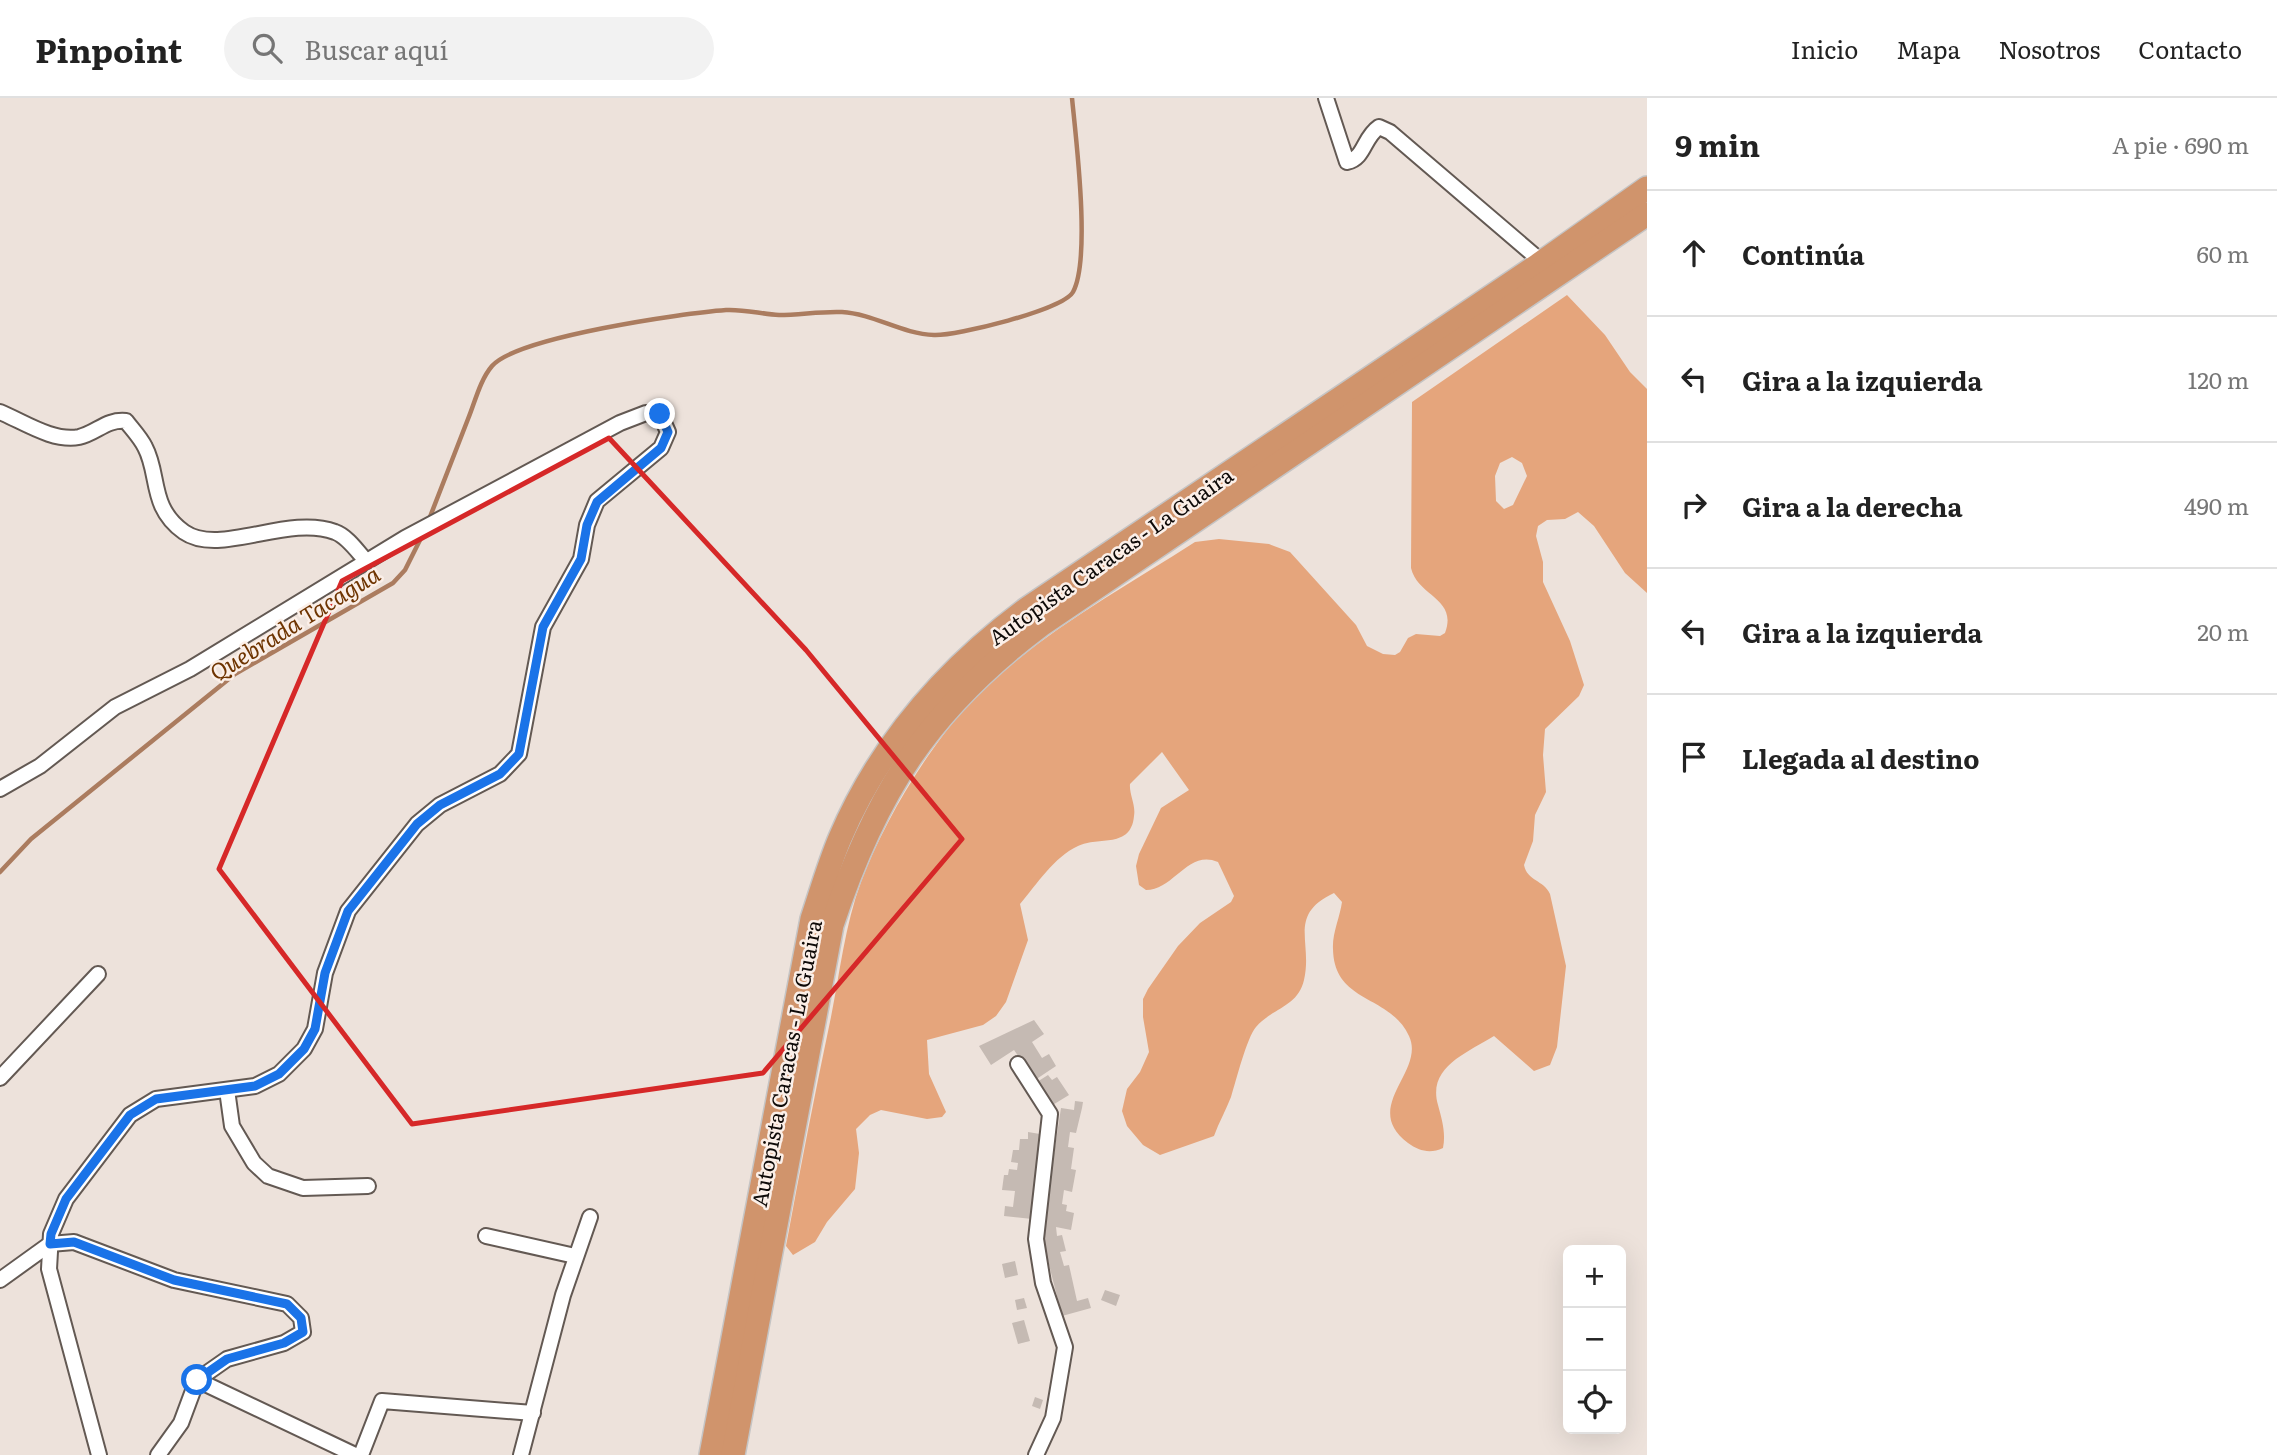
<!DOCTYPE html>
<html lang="es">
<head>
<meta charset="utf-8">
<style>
  :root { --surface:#fff; --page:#f2f2f2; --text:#222; --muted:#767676; --line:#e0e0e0 }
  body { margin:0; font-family:Literata,serif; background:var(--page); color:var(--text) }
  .controls { position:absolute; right:21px; bottom:21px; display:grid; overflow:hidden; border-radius:10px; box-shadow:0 7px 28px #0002 }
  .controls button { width:63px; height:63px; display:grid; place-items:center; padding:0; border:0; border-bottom:2px solid var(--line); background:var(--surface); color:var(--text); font:35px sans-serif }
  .stop { position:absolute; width:21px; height:21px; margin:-16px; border:5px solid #1a73e8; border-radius:50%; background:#fff }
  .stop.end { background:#1a73e8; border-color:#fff; box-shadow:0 2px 7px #0008 }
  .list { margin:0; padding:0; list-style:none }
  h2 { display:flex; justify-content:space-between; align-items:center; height:91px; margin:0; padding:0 28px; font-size:30px }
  h2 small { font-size:23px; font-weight:400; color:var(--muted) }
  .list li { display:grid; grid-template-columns:46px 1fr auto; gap:21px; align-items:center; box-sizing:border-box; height:126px; padding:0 28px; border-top:2px solid var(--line) }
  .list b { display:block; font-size:26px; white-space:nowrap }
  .list em { font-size:23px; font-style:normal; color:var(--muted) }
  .icon { flex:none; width:38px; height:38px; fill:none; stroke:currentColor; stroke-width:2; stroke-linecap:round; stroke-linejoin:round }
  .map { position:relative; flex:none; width:1647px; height:1357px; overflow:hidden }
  header { display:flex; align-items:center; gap:42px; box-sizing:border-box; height:98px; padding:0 35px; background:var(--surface); border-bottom:2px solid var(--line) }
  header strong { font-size:33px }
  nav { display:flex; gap:38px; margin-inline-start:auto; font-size:24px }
  .search { width:490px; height:63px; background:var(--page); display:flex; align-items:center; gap:18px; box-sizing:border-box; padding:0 24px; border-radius:38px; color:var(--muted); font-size:26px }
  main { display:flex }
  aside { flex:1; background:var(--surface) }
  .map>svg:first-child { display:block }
</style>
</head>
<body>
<header>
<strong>Pinpoint</strong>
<div class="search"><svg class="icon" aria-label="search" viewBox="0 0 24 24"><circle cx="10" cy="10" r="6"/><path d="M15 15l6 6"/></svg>Buscar aquí</div>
<nav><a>Inicio</a><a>Mapa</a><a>Nosotros</a><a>Contacto</a></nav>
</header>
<main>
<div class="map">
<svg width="1647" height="1357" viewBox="0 0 1647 1357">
  <rect width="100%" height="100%" fill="#ede2db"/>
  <path fill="#e5a57c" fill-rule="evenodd" d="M1567 197 1605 237 1630 274 1647 291V495L1625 475 1594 428 1578 414 1565 421 1547 422 1538 428 1536 438 1543 464V484L1570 543 1584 587 1579 598 1545 631 1543 657 1546 694 1535 717 1533 743 1524 767C1527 783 1544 782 1550 796L1566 868 1557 949 1550 967 1534 973 1494 938C1467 955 1427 969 1438 1007 1442 1022 1446 1035 1443 1050 1430 1056 1419 1053 1408 1045 1360 1009 1426 974 1409 938 1390 896 1334 906 1333 851 1332 836 1340 819 1342 804L1334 795C1287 817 1313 844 1304 882 1298 909 1272 910 1256 929 1247 939 1236 983 1231 999 1226 1012 1219 1024 1214 1038L1160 1057 1143 1047 1127 1028 1122 1013 1127 991 1140 974 1149 954 1143 919V901L1148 891 1178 848 1200 825 1231 804 1234 798 1218 764C1188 751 1174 792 1146 792L1139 787 1136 768 1139 756 1161 710 1189 692 1162 654 1130 686C1129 696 1136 707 1134 718 1131 751 1099 738 1078 748 1054 759 1037 786 1020 806L1028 842 1006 904 996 918 983 927 927 942 929 976 946 1014 942 1019 927 1021 881 1012 870 1017 856 1031 859 1055 855 1091 827 1124 815 1144 793 1157 786 1148C800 1071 815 995 831 919 840 874 845 827 861 784 884 723 927 651 971 604 1034 538 1119 493 1195 444L1219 441 1269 446 1290 454 1356 527 1367 548 1383 556 1395 557 1400 554 1408 540 1416 536 1440 538 1445 535C1458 500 1418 499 1411 470L1412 304ZM1512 359 1522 365 1527 378 1513 407 1504 411 1496 403 1495 378 1500 365Z"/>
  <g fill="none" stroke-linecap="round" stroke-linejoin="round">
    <g stroke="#ab7c5f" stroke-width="4.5">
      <path d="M428 424C441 390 455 355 468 321 475 304 480 282 492 268 517 239 684 215 726 212 744 211 761 216 779 217 800 217 821 213 842 214 874 216 902 236 934 237 956 238 1063 212 1073 194 1091 161 1076 41 1072 0"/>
      <path d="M0 774 31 741 235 576 393 485 405 472 423 436"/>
    </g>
  </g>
  <g fill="#c5bab3">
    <path d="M1034 922 1044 936 1032 944 1042 960 1049 956 1056 968 1035 982 1014 952 991 967 979 948Z"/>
    <path d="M1048 977 1052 982 1057 979 1069 997 1051 1008 1037 984Z"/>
    <path d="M1075 1003 1083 1004 1082 1010 1076 1035 1070 1034 1068 1049 1074 1050 1071 1071 1076 1072 1072 1094 1064 1092 1062 1106 1067 1107 1066 1113 1074 1115 1071 1132 1056 1129 1057 1138 1062 1137 1066 1153 1060 1154 1064 1168 1069 1167 1077 1203 1088 1200 1091 1210 1062 1218 1045 1151 1043 1127 1061 1010 1074 1012Z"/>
    <path d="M1028 1034 1040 1036 1032 1121 1004 1118 1005 1108 1013 1109 1015 1093 1002 1092 1004 1077H1008L1009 1071 1017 1072 1018 1065 1011 1064 1013 1052H1019L1020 1041H1028Z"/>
    <path d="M1015 1163 1018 1177 1005 1180 1002 1166Z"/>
    <path d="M1105 1192 1120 1197 1116 1208 1101 1202Z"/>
    <path d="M1024 1200 1027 1210 1017 1212 1015 1202Z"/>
    <path d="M1024 1222 1030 1243 1018 1246 1012 1225Z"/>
    <path d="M1035 1299 1043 1302 1040 1311 1032 1308Z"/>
  </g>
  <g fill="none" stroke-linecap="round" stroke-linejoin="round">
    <g stroke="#635953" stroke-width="18">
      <g id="minor">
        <path d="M1326 0 1347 64C1365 60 1363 40 1379 29L1390 34 1542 164"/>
        <path d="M0 314C24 324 53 344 79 339 97 335 106 321 126 323 132 331 140 339 145 349 160 377 149 409 184 434 220 459 287 416 335 434 347 438 358 454 366 463"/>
        <path d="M0 691 40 668 115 609 190 571 405 440 620 325 646 315 660 316 668 334 661 350 597 403 587 427 581 461 543 529 519 656 500 676 440 707 417 726 348 813 325 875 315 931 304 951 279 976 255 988 156 1001 130 1017 66 1101 51 1136 49 1171 99 1357"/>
        <path d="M1018 966 1050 1016 1036 1141 1043 1185 1065 1249 1053 1320 1036 1357"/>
        <path d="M0 980 98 876"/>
        <path d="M227 992 232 1028 254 1065 268 1078 303 1090 368 1088"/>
        <path d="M486 1138 575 1158"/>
        <path d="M0 1182 50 1146 74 1144 174 1182 287 1206 301 1220 303 1234 284 1245 227 1261 197 1282 181 1325 158 1357"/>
        <path d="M197 1282 355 1357"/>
        <path d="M361 1357 382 1303 533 1315"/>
        <path d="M521 1357 563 1197 590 1119"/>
      </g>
    </g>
    <g stroke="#c5c4c4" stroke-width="26">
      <g id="trunk">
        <path d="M711 1357 812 821C821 794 829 766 840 740 880 646 947 570 1028 510L1538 167 1647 90"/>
        <path d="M733 1357 832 827C876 694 928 612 1041 527L1647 116"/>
      </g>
    </g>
    <use href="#minor" stroke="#fff" stroke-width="14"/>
    <use href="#trunk" stroke="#d0946c" stroke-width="23"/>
  </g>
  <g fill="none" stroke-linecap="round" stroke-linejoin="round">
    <path stroke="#1a73e8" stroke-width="9" d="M197 1282 227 1261 284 1245 303 1234 301 1220 287 1206 174 1182 74 1144 50 1146 51 1136 66 1101 130 1017 156 1001 255 988 279 976 304 951 315 931 325 875 348 813 417 726 440 707 500 676 519 656 543 529 581 461 587 427 597 404 661 350 668 334 660 316"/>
  </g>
  <path fill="none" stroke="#d62828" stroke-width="5" stroke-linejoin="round" d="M609 340 806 552 962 741 763 975 412 1026 219 771 342 483Z"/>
  <g text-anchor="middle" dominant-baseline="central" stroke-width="5" stroke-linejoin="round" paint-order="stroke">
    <g font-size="21" fill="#0e0a08" stroke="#fbefe8">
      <text transform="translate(1110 457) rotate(-35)">Autopista Caracas - La Guaira</text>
      <text transform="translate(785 965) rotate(-79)">Autopista Caracas - La Guaira</text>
    </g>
    <g font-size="23" font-style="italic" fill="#6e3401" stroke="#fbefe8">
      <text transform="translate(294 524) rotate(-32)">Quebrada Tacagua</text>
    </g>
  </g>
</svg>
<div class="controls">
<button>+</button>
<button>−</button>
<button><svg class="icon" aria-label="locate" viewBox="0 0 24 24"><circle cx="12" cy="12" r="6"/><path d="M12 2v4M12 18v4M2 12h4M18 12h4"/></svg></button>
</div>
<div class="stop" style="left:197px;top:1282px"></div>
<div class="stop end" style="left:660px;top:316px"></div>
</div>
<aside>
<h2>9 min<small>A pie · 690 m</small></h2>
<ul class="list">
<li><svg class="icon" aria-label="ahead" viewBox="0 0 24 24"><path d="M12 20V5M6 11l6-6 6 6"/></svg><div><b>Continúa</b></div><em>60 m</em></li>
<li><svg class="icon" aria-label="left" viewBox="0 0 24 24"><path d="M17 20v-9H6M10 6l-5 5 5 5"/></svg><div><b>Gira a la izquierda</b></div><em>120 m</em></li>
<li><svg class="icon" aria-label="right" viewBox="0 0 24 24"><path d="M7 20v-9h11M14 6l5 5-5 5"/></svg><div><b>Gira a la derecha</b></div><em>490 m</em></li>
<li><svg class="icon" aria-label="left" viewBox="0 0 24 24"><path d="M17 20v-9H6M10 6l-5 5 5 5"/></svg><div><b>Gira a la izquierda</b></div><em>20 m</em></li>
<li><svg class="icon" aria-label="arrive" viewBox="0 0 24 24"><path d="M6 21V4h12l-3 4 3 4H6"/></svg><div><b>Llegada al destino</b></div></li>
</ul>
</aside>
</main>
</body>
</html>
